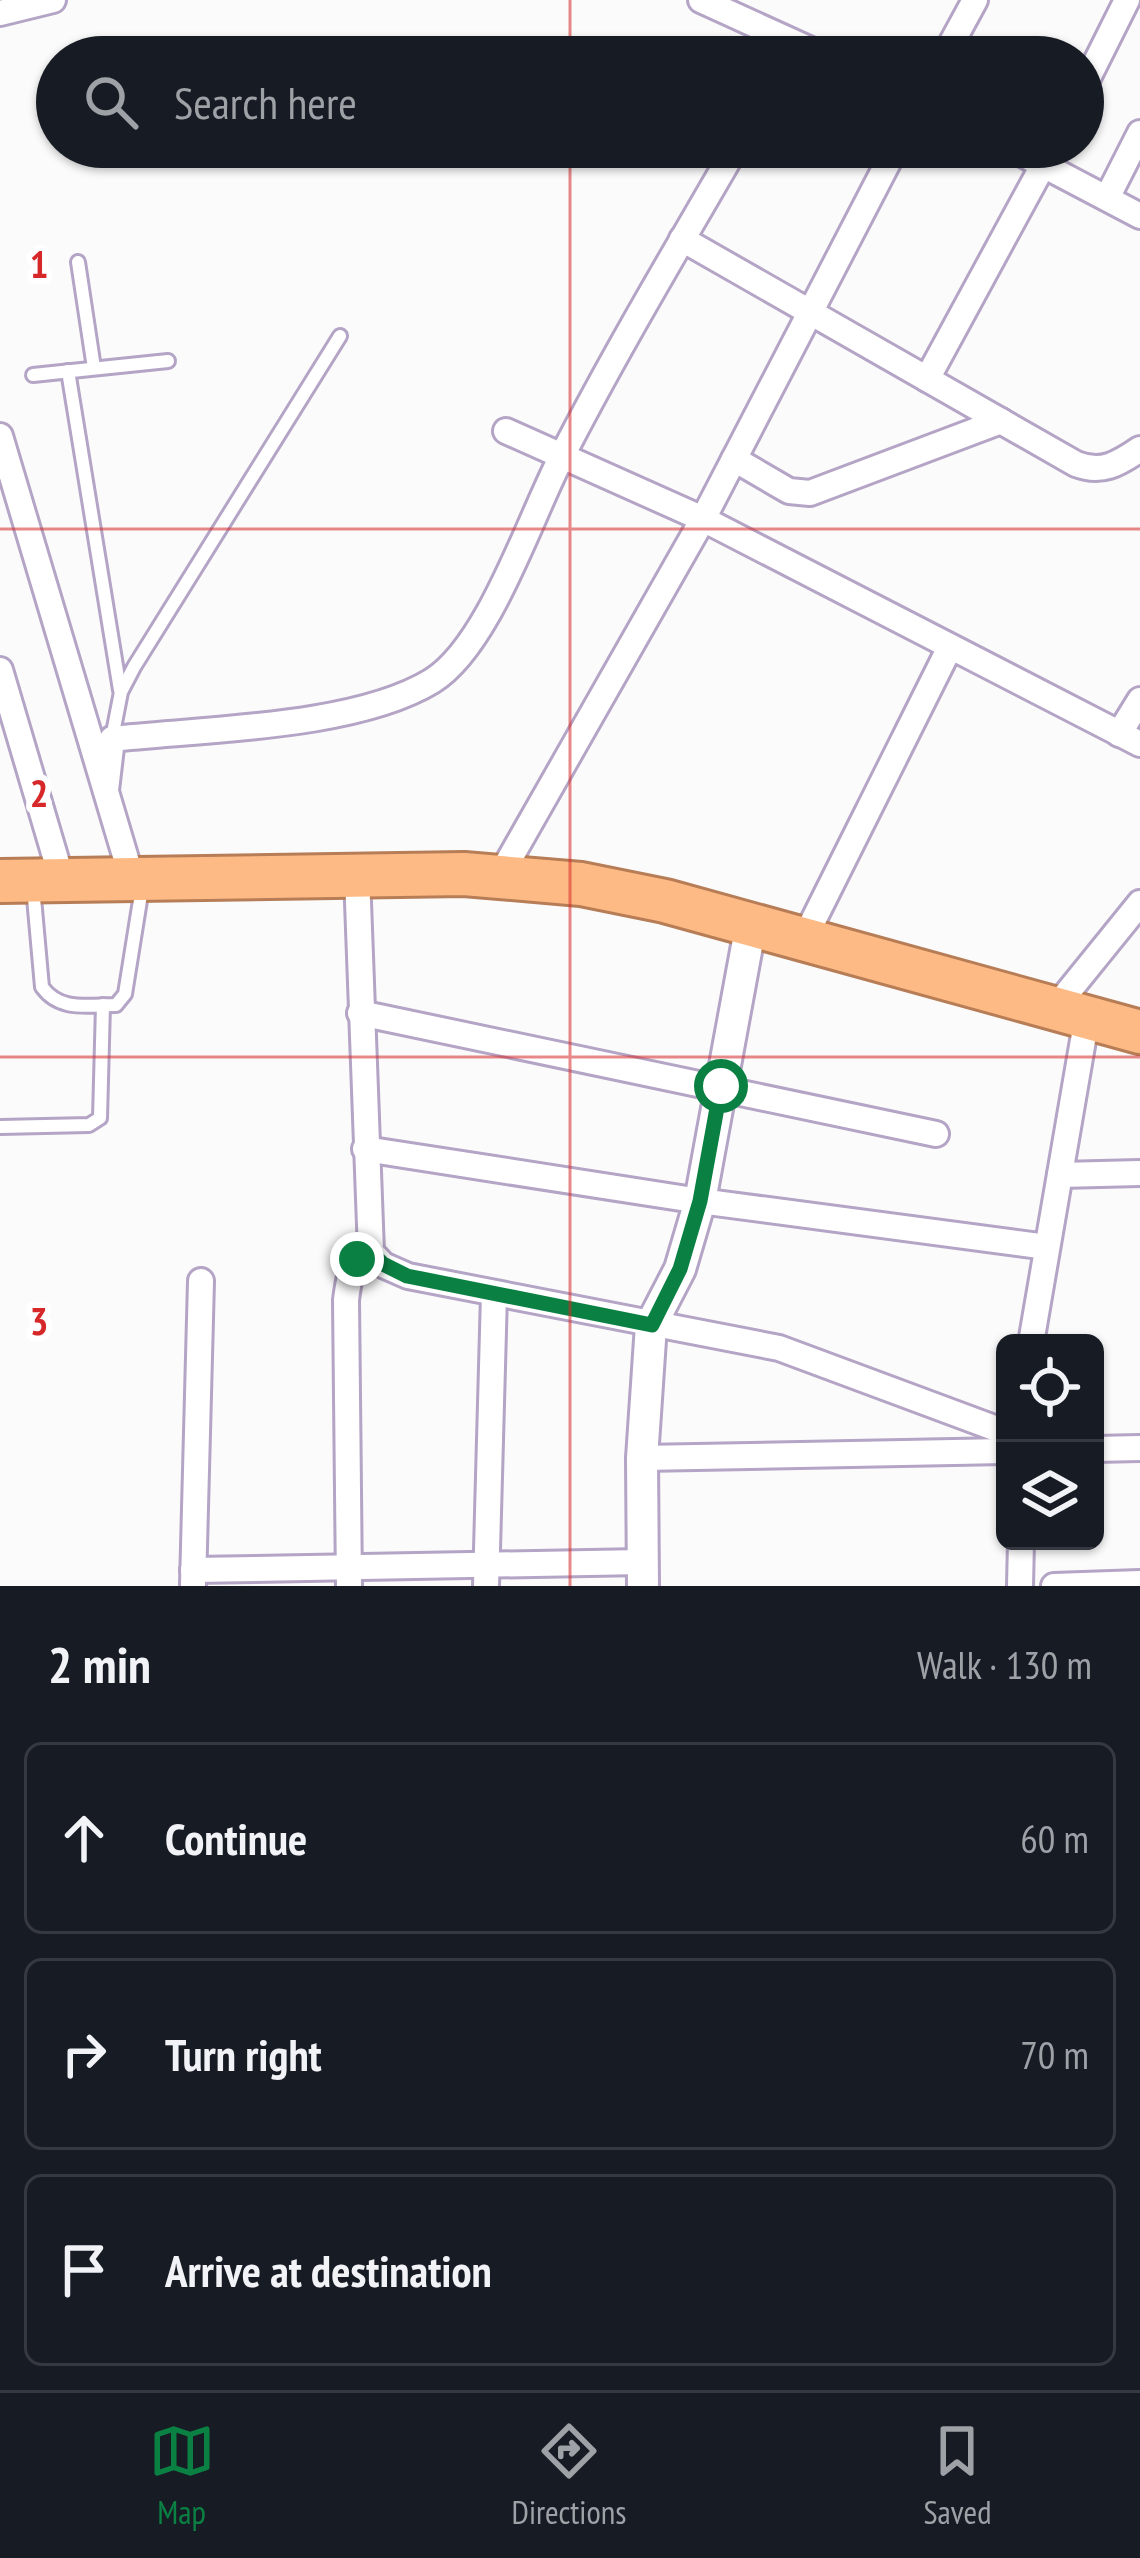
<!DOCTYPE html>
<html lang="en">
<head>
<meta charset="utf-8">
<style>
  :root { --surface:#171b24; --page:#242831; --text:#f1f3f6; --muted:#9ea1a6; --line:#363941; --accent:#0b8043 }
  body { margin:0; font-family:"PT Sans Narrow",sans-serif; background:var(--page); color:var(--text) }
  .controls { position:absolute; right:36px; bottom:36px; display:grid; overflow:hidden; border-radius:18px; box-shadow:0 3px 9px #0004 }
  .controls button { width:108px; height:108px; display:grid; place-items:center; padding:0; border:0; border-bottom:3px solid var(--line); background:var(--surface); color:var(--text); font:60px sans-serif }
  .stop { position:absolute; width:36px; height:36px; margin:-27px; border:9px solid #0b8043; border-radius:50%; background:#fff }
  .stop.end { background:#0b8043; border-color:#fff; box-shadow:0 3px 12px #0008 }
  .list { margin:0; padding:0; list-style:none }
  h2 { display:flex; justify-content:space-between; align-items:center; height:156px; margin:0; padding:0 48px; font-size:51px }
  h2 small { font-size:39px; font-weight:400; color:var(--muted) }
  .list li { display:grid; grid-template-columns:78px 1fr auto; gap:36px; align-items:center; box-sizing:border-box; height:192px; margin:0 24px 24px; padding:0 24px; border:3px solid var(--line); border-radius:18px }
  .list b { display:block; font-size:45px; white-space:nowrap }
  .list em { font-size:39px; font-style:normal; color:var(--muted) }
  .icon { flex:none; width:66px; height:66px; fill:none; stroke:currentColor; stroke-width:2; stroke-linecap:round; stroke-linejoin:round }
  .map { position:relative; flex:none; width:1140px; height:1586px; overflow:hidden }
  .search { position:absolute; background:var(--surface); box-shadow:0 3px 9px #0004; left:36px; right:36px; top:36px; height:132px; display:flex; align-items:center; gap:30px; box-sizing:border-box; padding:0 42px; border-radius:66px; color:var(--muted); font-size:45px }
  .sheet { height:804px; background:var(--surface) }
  nav { display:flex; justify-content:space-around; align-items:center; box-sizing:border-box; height:168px; border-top:3px solid var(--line); background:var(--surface); font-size:33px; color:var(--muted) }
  nav a { display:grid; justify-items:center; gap:6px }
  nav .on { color:var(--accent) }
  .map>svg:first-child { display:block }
</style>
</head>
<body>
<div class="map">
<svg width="1140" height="1586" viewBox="0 0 1140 1586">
  <rect width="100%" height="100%" fill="#fbfbfb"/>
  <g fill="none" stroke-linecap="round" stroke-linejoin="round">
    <g stroke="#b4a4c5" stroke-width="18">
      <g id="service">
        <path d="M78 262 94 368"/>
        <path d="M68 371 120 690"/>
        <path d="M33 375 168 361"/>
        <path d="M112 738 121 692 134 667 340 336"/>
        <path d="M33 887 42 987C60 1012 88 1005 116 1005L125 994 142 888"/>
        <path d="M0 1127 89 1125 100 1118 103 1005"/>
      </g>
    </g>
    <g stroke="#b4a4c5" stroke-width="30">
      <g id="minor">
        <path d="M701 0 826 57"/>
        <path d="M0 13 53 0"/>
        <path d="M944 57 975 0"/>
        <path d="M1083 88 1127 0"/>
        <path d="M1009 147 1140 216"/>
        <path d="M1107 198 1140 133"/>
        <path d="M682 239 1076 464C1102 474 1118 464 1140 449"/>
        <path d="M927 379 1053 147"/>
        <path d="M506 431 703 519 1140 744"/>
        <path d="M0 436 132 879"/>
        <path d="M734 459 789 491 810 493 1001 421"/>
        <path d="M0 670 62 880"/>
        <path d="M1119 734 1140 700"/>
        <path d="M106 790 112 739C203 729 355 728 432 681 489 646 530 517 562 456 616 351 677 249 736 147"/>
        <path d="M501 874 703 519 896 147"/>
        <path d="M357 875 371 1252 383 1265 408 1276 779 1348 1005 1432"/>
        <path d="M804 939 950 647"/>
        <path d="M1055 1008 1140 903"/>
        <path d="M360 1013 936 1134"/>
        <path d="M365 1149 700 1201 1047 1247"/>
        <path d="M1060 1175 1140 1173"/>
        <path d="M1031 1343 1087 1017"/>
        <path d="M1095 1449 1140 1448"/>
        <path d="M642 1458 1005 1451"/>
        <path d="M193 1570 643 1562"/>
        <path d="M193 1584 201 1281"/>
        <path d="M349 1586 346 1300C349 1277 350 1263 371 1252"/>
        <path d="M486 1586 494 1294"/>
        <path d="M1020 1586 1021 1541"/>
        <path d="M1054 1586 1140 1583"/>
      </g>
    </g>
    <g stroke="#b4a4c5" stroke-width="36">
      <path id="tertiary" d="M643 1586 642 1458 651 1325 680 1269 700 1201 751 924"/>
    </g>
    <g stroke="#b77d56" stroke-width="48">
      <path id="trunk" d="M0 881 464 874 581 884 665 901 1140 1032"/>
    </g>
    <use href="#service" stroke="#fff" stroke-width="12"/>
    <use href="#minor" stroke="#fff" stroke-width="24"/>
    <use href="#tertiary" stroke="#fff" stroke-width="30"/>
    <use href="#trunk" stroke="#feba84" stroke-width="42"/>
  </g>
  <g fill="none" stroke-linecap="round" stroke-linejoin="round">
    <path stroke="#0b8043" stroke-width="15" d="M357 1259 371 1252 383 1264 407 1276 652 1325 680 1269 700 1201 721 1086"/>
  </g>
  <path fill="none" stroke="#d62828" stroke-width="3" stroke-opacity="0.55" d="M570 0V57M570 147V1586M0 529H1140M0 1057H1140"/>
  <g font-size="39" text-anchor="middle" font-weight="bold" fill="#d62828" stroke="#fff" stroke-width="12" stroke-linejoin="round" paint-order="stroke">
    <text x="39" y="278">1</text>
    <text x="39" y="807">2</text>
    <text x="39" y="1335">3</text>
  </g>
</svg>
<div class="controls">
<button><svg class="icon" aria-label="locate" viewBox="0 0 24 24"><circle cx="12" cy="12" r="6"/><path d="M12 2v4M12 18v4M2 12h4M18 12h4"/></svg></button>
<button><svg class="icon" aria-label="layers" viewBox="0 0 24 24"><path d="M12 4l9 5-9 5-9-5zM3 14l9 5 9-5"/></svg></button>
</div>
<div class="stop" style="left:721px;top:1086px"></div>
<div class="stop end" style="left:357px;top:1259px"></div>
<div class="search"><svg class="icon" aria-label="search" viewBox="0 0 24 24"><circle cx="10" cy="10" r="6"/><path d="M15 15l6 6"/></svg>Search here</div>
</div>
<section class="sheet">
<h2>2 min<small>Walk · 130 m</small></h2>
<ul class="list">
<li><svg class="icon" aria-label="ahead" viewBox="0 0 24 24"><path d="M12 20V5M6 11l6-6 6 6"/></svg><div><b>Continue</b></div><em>60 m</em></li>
<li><svg class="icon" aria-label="right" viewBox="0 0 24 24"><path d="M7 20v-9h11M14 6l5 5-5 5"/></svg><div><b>Turn right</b></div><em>70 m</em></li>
<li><svg class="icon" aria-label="arrive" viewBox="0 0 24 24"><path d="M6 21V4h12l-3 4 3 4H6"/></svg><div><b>Arrive at destination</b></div></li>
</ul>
</section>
<nav>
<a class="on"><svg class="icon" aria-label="map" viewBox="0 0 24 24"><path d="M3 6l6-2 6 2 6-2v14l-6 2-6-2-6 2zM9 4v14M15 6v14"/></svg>Map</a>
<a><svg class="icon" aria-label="directions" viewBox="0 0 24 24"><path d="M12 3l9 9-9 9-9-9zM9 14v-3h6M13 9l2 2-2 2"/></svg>Directions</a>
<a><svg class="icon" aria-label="saved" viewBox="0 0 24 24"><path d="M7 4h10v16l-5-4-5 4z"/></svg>Saved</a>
</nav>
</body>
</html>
